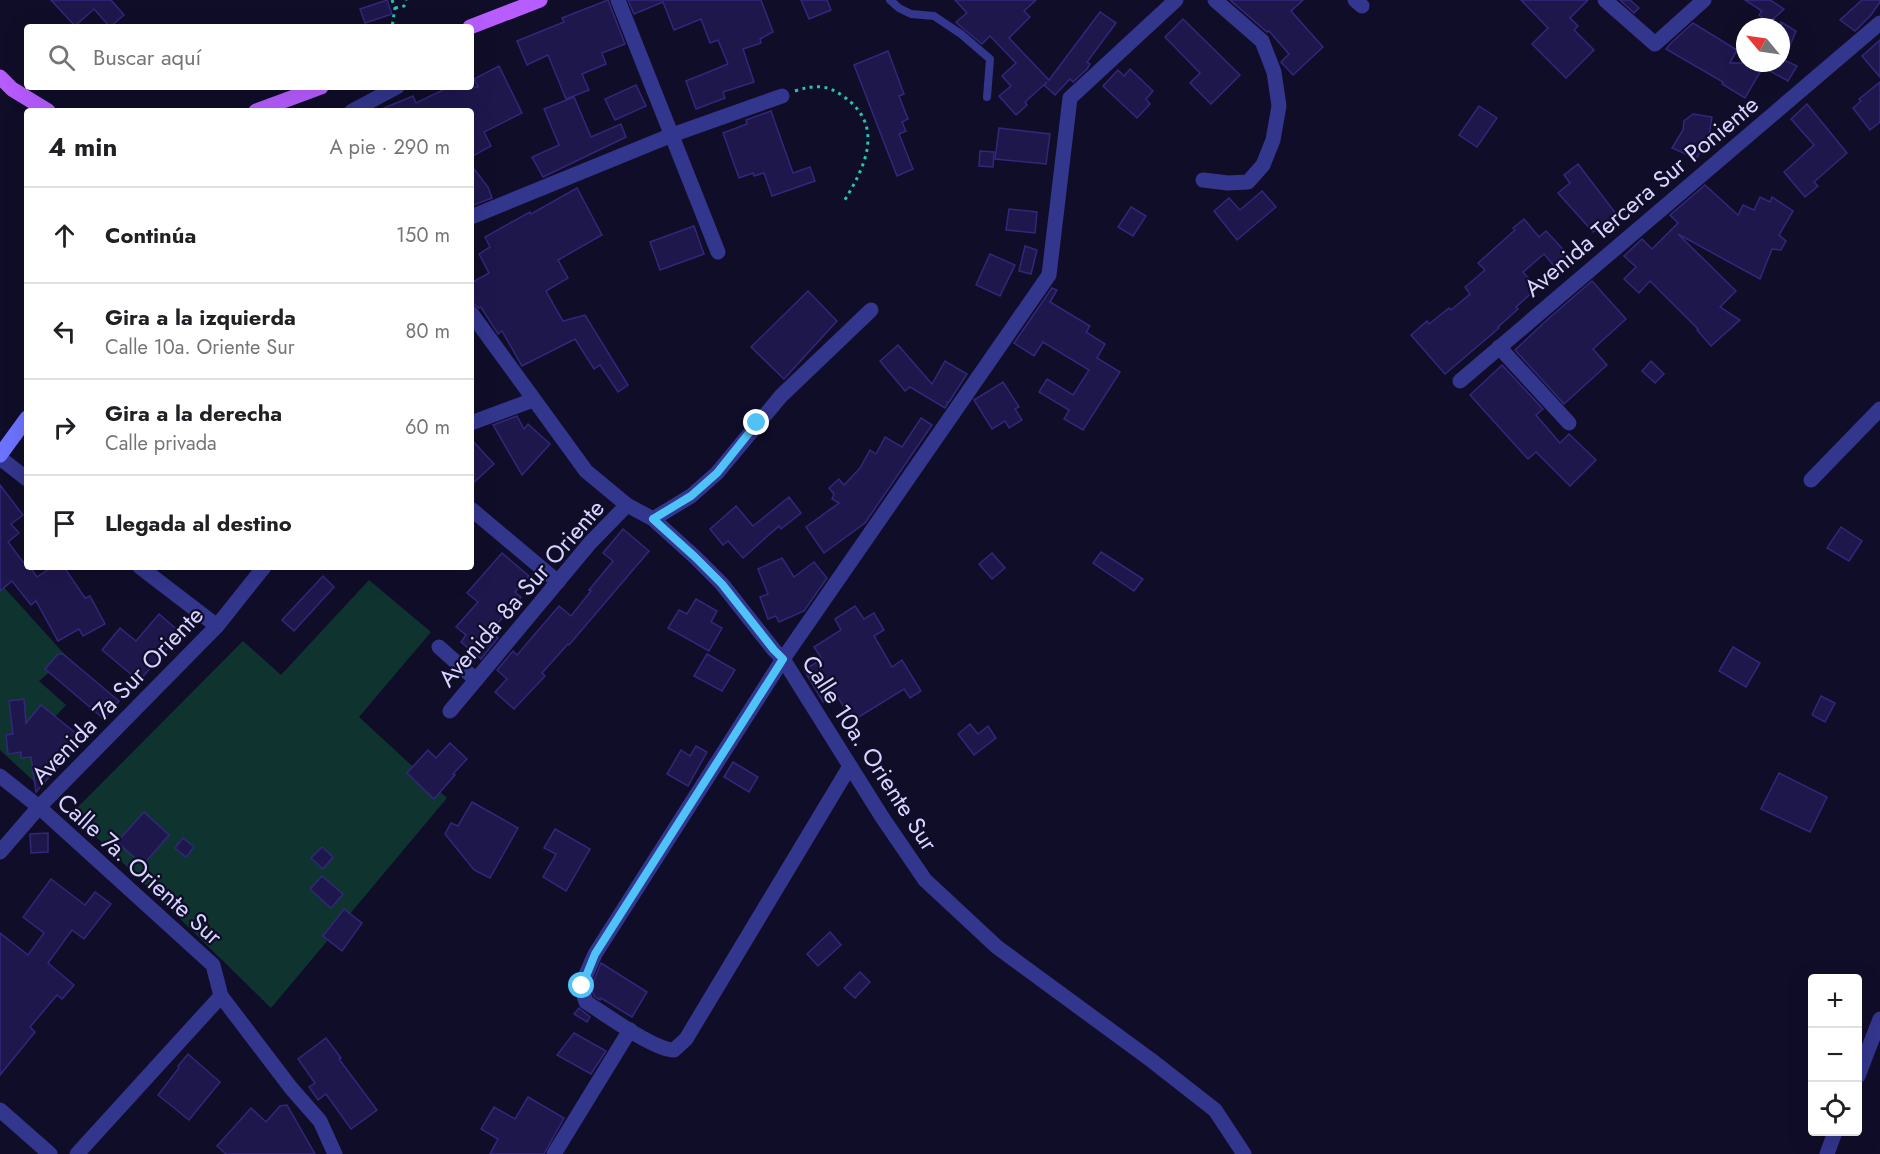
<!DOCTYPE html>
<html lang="es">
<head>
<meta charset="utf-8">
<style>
  :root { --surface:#fff; --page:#f6f6f6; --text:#202124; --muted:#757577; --line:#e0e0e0 }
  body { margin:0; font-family:Jost,sans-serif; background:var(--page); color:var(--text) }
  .controls { position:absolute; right:18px; bottom:18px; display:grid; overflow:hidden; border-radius:6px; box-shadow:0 6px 24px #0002 }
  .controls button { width:54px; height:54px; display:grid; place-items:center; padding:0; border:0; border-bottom:2px solid var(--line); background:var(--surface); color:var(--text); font:30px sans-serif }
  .compass { position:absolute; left:1736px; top:18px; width:54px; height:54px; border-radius:50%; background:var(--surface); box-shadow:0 6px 24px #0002; rotate:299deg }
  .stop { position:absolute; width:18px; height:18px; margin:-14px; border:4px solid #4fc3f7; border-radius:50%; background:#fff }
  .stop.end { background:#4fc3f7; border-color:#fff; box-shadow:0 2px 6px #0008 }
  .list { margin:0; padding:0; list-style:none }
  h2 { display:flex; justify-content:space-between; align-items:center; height:78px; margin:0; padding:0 24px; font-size:26px }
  h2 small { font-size:20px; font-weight:400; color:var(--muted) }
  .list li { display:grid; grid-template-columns:39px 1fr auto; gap:18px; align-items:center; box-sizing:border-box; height:96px; padding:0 24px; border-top:2px solid var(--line) }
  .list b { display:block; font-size:22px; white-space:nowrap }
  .list p { margin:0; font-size:20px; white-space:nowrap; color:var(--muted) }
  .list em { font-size:20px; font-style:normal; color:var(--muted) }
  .icon { flex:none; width:33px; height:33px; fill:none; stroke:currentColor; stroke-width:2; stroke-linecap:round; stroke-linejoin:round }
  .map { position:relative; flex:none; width:1880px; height:1154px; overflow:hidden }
  .search { position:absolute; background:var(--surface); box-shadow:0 6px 24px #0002; left:24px; top:24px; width:450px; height:66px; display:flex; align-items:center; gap:15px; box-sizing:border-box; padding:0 21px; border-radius:6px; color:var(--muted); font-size:22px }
  .panel { position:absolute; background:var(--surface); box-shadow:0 6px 24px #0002; left:24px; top:108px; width:450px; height:462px; border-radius:6px }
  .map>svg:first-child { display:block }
</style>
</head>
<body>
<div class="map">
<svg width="1880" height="1154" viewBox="0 0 1880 1154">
  <rect width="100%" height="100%" fill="#100d29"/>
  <g fill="#0f3430">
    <path d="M369 580 431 632 359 717 447 798 271 1008 72 813 243 641 281 675Z"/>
    <path d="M0 583 67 657 39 681 66 705 37 736 39 786 0 750Z"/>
  </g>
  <g fill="#1e174c" stroke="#32277b" stroke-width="1.5">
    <path d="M51 0H111L124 15 110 27 94 9 75 26Z"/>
    <path d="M387 0 392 14 365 23 360 9Z"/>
    <path d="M608 0 625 44 602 53 606 64 582 74 589 90 566 99 548 55 527 65 517 41 564 22 562 18Z"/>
    <path d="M628 0H761L773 32 760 39 761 43 743 49 754 82 723 92 725 98 696 109 686 81 728 64 718 40 710 43 701 19 674 30 663 2 634 14Z"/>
    <path d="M801 0H827L831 10 809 19Z"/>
    <path d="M955 0H1036L1024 11 1030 17 1009 38 1049 80 1100 12 1116 23 1087 62 1090 64 1087 69 1073 82 1070 79 1055 95 1044 85 1047 82 1025 102 1027 105 1016 115 999 96 1011 86 1002 76 1016 63 990 36 982 44 960 26 956 22 967 13Z"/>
    <path d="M1230 0H1303L1291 11 1323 47 1293 75 1281 62 1289 54 1269 31 1267 32Z"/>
    <path d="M1521 0H1588L1570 18 1578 26 1574 30 1594 50 1566 78 1532 44 1548 28Z"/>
    <path d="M1620 0H1630L1639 8 1634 13Z"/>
    <path d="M1745 0H1770L1784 9 1769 23 1759 15 1762 11Z"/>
    <path d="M1862 0H1880V2L1871 15 1855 31 1840 20Z"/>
    <path d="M1183 19 1240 75 1211 104 1190 83 1200 73 1165 37Z"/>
    <path d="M1781 22 1796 31 1784 60 1797 66 1788 81 1763 67 1745 98 1722 84 1723 82 1666 49 1670 44 1693 23 1737 50 1730 63H1781Z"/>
    <path d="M1880 40V77L1862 56Z"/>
    <path d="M888 51 904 94 899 96 908 119 902 122 906 131 899 134 913 169 897 176 854 65Z"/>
    <path d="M499 66 522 113 484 132 491 146 471 157V111H377L413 96 416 103 449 87H478L474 79Z"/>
    <path d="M1130 69 1153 91 1146 99 1150 104 1137 118 1103 86 1118 70 1124 76Z"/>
    <path d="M1880 82V122L1870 130 1853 108 1861 101 1859 99Z"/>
    <path d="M636 85 646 106 615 120 605 99Z"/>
    <path d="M574 97 591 137 621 124 626 137 543 177 532 157 559 145 544 109Z"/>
    <path d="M1807 104 1847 153 1814 182 1818 186 1805 197 1784 172 1814 145 1791 119Z"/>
    <path d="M1479 106 1497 118 1477 147 1459 135Z"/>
    <path d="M771 111 793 173 810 167 815 181 772 196 764 173 754 176 753 173 739 178 723 133 747 124 746 120Z"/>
    <path d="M1693 114 1712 117 1709 136 1696 159 1672 148 1683 130 1684 121Z"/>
    <path d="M999 128 1050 134 1046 164 995 159Z"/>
    <path d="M980 151 994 152 993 167 979 166Z"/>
    <path d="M1578 164 1617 215 1593 232 1558 193 1570 183 1564 175Z"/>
    <path d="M471 165 488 187 492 198 471 206Z"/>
    <path d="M1705 185 1738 215 1743 205 1754 210 1760 197 1770 202 1772 197 1793 211 1779 235 1786 241 1781 250 1772 249 1760 279 1678 234 1736 291 1720 307 1740 320 1711 346 1697 330 1698 329 1650 281 1639 293 1624 279 1636 267 1624 256 1642 239 1652 249 1678 223 1670 215Z"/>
    <path d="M577 188 602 235 558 260 568 278 546 291 563 321 585 315 628 385 618 392 600 365 594 369 575 339 522 366 502 331 498 334 481 307 479 308 474 304 471 299V283L489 273 479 254 490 247 485 237 530 212 531 214Z"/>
    <path d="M1262 191 1276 207 1237 240 1214 211 1229 198 1240 210Z"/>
    <path d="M1131 207 1146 216 1133 236 1118 227Z"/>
    <path d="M1009 209 1037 212 1035 233 1006 230Z"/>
    <path d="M1524 219 1539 237 1546 231 1573 260 1559 272 1544 254 1523 272 1537 288 1516 307 1518 309 1498 327 1499 328 1445 374 1411 335 1427 321 1429 324 1449 308 1451 310 1470 294 1465 287 1485 270 1478 263 1515 230 1513 228Z"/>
    <path d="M694 226 704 254 660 270 650 242Z"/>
    <path d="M1025 246 1037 250 1031 274 1019 271Z"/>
    <path d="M990 254 1015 265 1000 296 976 285Z"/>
    <path d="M1592 281 1626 319 1593 349 1607 365 1564 404 1515 350 1548 319Z"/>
    <path d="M1052 288 1057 290 1050 302 1090 326 1086 332 1105 344 1097 358 1120 372 1083 430 1064 419 1069 410 1039 392 1047 379 1073 395 1089 370 1043 342 1034 356 1014 343Z"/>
    <path d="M808 291 837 321 784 379 751 347Z"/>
    <path d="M898 345 932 384 945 361 967 374 949 402H947L948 403 945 408 910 387 905 391 880 361Z"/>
    <path d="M1651 361 1664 374 1655 383 1642 371Z"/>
    <path d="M1502 365 1543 409 1536 415 1560 443 1569 434 1596 460 1570 486 1536 452 1528 459 1470 395Z"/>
    <path d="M1003 382 1019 407 1015 409 1022 420 1009 428 1005 421 992 429 974 400Z"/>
    <path d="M517 416 524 429 528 424 550 444 522 475 493 425Z"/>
    <path d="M921 418 932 425 865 523 824 553 806 527 839 503 832 499 834 494 829 488 839 479 844 485 860 468 870 450 876 454 885 437 902 447Z"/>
    <path d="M471 439 494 464 471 485Z"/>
    <path d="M0 485 23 515 11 524 19 533 8 542 23 562 25 561 27 567H30L37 577 52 567H64L85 598 90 596 105 624 83 636 79 629 58 641 36 601 31 605 12 581 0 591Z"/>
    <path d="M789 497 801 513 781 529 779 526 743 558 728 541 723 545 710 529 736 506 753 526Z"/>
    <path d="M1841 527 1862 541 1849 561 1827 548Z"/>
    <path d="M623 529 649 551 569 645 568 644 542 673 545 676 514 709 495 692 507 679 497 670 513 651 517 655 559 606 571 616 591 591 589 590 613 561 603 553Z"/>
    <path d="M1101 552 1143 579 1134 591 1093 563Z"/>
    <path d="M502 553 529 576 515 592 521 597 490 632 498 638 481 659 461 642 466 635 456 627 478 602 467 593Z"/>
    <path d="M992 553 1005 568 992 579 979 564Z"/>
    <path d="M782 558 794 577 814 562 827 578 804 611 779 622 776 616 768 619 760 597 768 594 758 569Z"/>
    <path d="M323 576 334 587 294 631 282 620Z"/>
    <path d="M696 599 717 611 711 622 722 628 709 651 668 628 679 610 687 614Z"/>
    <path d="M855 606 864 619 874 613 884 630 874 636 892 667 902 660 921 691 910 698 904 689 854 720 850 713 848 714 836 694 823 702 804 670 822 659 814 647 841 630 835 619Z"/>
    <path d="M159 614 181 633 139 681 102 650 120 628 136 641Z"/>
    <path d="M1733 647 1760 663 1746 687 1719 671Z"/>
    <path d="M58 654H63L119 701 104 719 45 669Z"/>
    <path d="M707 654 735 670 722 691 694 676Z"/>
    <path d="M1821 696 1835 703 1825 722 1812 715Z"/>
    <path d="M24 699 26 723 41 705 83 739 36 792 31 757 21 758V752L8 754 6 735 13 734 9 701Z"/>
    <path d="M970 724 978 734 988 726 996 738 974 755 958 734Z"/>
    <path d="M450 743 467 759 453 774 455 775 434 799 407 773 428 750 436 758Z"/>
    <path d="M696 746 707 752 688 786 667 774 681 750 690 756Z"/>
    <path d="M733 762 758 777 749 792 724 777Z"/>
    <path d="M1779 773 1827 797 1810 832 1761 809Z"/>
    <path d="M472 802 518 828 490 878 474 870 445 834 451 823 458 826Z"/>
    <path d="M144 812 169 835 143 865 117 842Z"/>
    <path d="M555 829 590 849 566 891 543 877 556 854 544 848Z"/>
    <path d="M48 833V852L31 853 30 834Z"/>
    <path d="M183 838 194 847 186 857 175 848Z"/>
    <path d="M322 847 333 857 323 869 311 858Z"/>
    <path d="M322 876 343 894 331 908 310 889Z"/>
    <path d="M51 879 85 905 95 892 111 904 84 939 72 930 48 963 74 985 62 999 57 995 30 1027 35 1032 0 1075V933L28 955 44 933 23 917Z"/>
    <path d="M344 909 362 923 342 951 323 936Z"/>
    <path d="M830 932 841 945 818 966 807 954Z"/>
    <path d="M601 963 647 992 632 1017 601 998 600 1000 594 996 591 987Z"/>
    <path d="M860 972 870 982 855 998 844 988Z"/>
    <path d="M579 1008 590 1017 587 1022 574 1014Z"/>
    <path d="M574 1033 606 1051 591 1074 557 1055Z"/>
    <path d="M326 1038 341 1058 339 1059 377 1110 351 1129 326 1094 318 1100 309 1087 315 1083 298 1059Z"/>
    <path d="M188 1054 220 1082 189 1120 158 1095 179 1068 178 1066Z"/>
    <path d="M528 1097 564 1118 544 1154H490L498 1139 481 1129 494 1107 515 1119Z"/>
    <path d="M287 1105 315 1154H226L217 1146 251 1108 266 1122 280 1106Z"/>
  </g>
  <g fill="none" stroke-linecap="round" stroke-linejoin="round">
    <g stroke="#22c6b1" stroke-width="3" stroke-dasharray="3 4.5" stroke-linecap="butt">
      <path d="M392 0 395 8 392 27"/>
      <path d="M395 8 404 6 406 0"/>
      <path d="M795 91C814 85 826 84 843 96 886 126 865 167 843 203"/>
    </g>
    <path stroke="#33368d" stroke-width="8" d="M890 0 899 8 911 14 934 16 961 34 990 59 987 97"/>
    <g stroke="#33368d" stroke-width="15">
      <path d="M618 0 718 252"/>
      <path d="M1355 0 1362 6"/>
      <path d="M1605 0 1655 44 1704 0"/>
      <path d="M352 111 397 87"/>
      <path d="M1203 180 1228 183 1248 182 1263 165 1273 140 1279 106 1274 72 1262 41 1215 0"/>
      <path d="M471 217 672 135 782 96"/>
      <path d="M471 313 586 471 627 505 653 519 695 557 722 584 774 650 783 659 882 817 925 880 997 947 1151 1060 1215 1110 1244 1154"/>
      <path d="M1499 347 1569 423"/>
      <path d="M1460 381 1880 23"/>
      <path d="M471 423 533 400"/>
      <path d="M0 458 27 479"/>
      <path d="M1811 480 1880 409"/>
      <path d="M471 509 558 582"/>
      <path d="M653 519 691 496 717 473 781 396 871 310"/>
      <path d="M140 567 217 626"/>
      <path d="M439 647 476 680"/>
      <path d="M450 711 590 543 627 505"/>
      <path d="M850 766 686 1039 674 1050C654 1050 605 1014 586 1002L581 986 595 954 783 659 1049 275 1070 98 1176 0"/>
      <path d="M0 776 39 807 213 965 221 996 291 1088 320 1121 335 1154"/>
      <path d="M0 852 39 807 217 626 264 567"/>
      <path d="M1858 1076 1880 1019"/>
      <path d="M0 1110 50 1154"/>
      <path d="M77 1154 221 996"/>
      <path d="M554 1154 630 1030"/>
      <path d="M1827 1154 1835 1132"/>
    </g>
    <path stroke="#6c73ff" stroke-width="15" d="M0 455 27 418"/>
    <g stroke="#b75cff" stroke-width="15">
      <path d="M470 27 540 0"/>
      <path d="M0 77 12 89 48 111"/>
      <path d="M256 111 321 87"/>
    </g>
  </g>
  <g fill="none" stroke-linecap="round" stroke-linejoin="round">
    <path stroke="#4fc3f7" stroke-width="8" d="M582 986 595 954 783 659 774 650 722 584 695 557 653 519 691 496 717 473 757 423"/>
  </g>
  <g text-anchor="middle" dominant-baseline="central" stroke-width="4.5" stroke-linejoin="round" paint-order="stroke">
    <g font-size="24" fill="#d7d5ff" stroke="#100d29">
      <text transform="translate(1641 196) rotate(-40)">Avenida Tercera Sur Poniente</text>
      <text transform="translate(521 593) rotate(-49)">Avenida 8a Sur Oriente</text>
      <text transform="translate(117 695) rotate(-46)">Avenida 7a Sur Oriente</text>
      <text transform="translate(870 753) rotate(57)">Calle 10a. Oriente Sur</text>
      <text transform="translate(140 869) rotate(42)">Calle 7a. Oriente Sur</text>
    </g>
  </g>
</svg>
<div class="controls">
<button>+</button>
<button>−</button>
<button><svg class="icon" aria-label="locate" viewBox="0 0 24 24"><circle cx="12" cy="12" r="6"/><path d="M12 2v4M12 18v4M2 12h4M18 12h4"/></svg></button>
</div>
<svg class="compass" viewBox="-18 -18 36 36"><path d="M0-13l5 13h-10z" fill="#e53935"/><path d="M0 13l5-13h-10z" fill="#757577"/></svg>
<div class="stop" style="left:582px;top:986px"></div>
<div class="stop end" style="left:757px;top:423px"></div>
<div class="search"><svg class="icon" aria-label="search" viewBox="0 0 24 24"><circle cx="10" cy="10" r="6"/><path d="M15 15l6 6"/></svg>Buscar aquí</div>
<section class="panel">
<h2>4 min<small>A pie · 290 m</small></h2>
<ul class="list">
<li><svg class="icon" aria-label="ahead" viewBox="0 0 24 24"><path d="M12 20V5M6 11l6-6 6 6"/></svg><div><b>Continúa</b></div><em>150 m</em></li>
<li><svg class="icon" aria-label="left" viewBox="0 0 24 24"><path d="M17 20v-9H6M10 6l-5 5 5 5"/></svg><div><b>Gira a la izquierda</b><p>Calle 10a. Oriente Sur</p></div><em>80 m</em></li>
<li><svg class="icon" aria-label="right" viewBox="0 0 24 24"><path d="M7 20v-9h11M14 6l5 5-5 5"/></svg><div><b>Gira a la derecha</b><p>Calle privada</p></div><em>60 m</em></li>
<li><svg class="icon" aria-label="arrive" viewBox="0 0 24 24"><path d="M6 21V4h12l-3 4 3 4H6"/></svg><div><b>Llegada al destino</b></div></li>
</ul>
</section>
</div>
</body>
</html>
